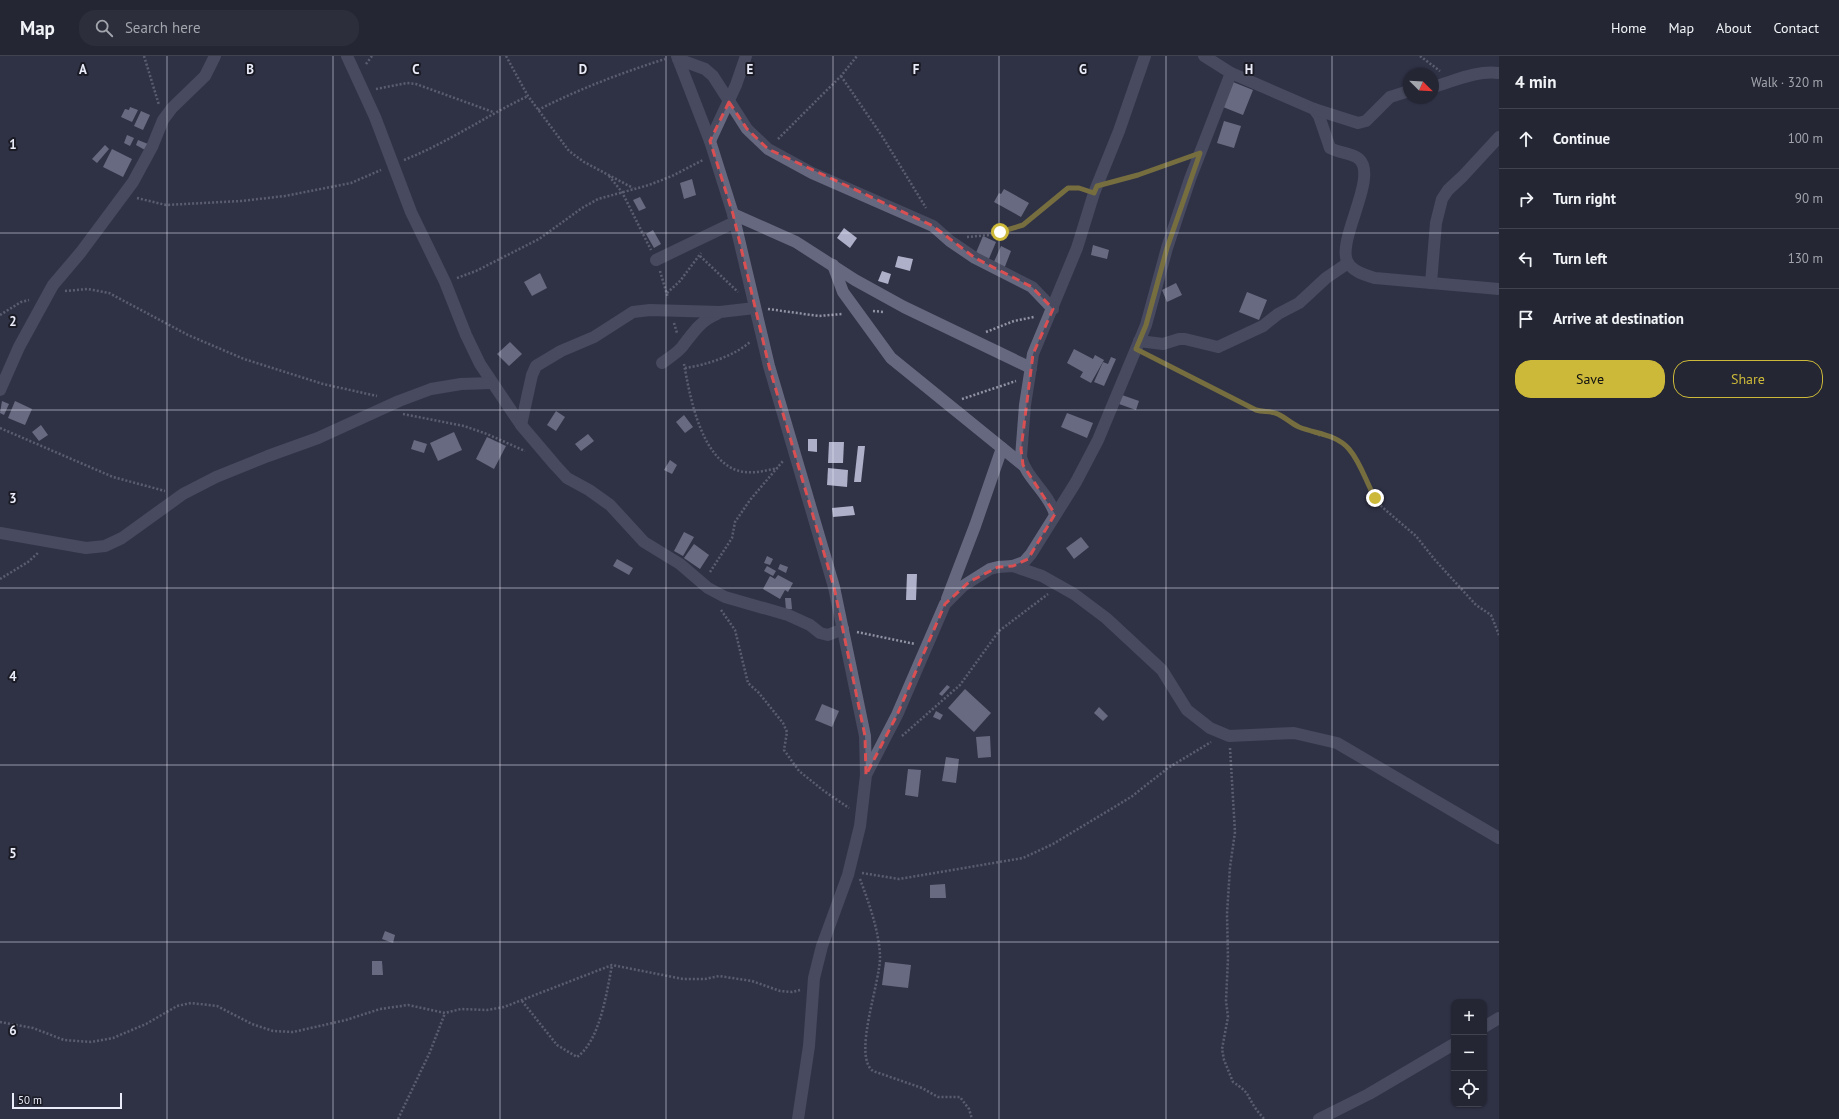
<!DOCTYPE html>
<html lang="en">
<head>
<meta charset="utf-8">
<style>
  :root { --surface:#242634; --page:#2c2e3c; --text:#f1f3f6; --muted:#a3a5ac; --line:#41434f; --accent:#ccb939 }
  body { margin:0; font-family:"PT Sans",sans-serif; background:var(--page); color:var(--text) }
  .controls { position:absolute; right:12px; bottom:12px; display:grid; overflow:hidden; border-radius:8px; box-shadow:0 1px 3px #0004 }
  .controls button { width:36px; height:36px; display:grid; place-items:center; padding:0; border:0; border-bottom:1px solid var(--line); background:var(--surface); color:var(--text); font:20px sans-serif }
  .compass { position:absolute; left:1403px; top:12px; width:36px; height:36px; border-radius:50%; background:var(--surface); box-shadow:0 1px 3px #0004; rotate:114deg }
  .scale { position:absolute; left:12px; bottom:10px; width:110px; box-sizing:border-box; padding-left:4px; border:2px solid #eaecf9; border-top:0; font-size:11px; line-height:14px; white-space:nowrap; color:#eaecf9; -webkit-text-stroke:3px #1a1b24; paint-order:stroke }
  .stop { position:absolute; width:12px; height:12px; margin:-9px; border:3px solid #ccb939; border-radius:50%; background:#fff }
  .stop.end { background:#ccb939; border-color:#fff; box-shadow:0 1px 4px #0008 }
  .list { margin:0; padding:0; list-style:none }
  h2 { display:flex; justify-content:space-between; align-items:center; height:52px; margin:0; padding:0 16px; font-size:17px }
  h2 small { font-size:13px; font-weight:400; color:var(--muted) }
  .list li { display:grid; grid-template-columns:26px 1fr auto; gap:12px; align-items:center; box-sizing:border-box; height:60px; padding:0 16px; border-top:1px solid var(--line) }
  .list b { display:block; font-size:15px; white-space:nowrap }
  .list em { font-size:13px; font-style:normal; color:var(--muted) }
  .actions { display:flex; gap:8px; padding:12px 16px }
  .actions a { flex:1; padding:9px 0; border:1px solid var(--accent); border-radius:16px; text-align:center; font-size:14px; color:var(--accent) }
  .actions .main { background:var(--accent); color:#111 }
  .icon { flex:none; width:22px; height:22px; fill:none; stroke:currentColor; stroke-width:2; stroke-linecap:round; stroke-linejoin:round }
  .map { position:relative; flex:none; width:1499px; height:1063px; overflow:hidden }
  header { display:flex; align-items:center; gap:24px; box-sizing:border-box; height:56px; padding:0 20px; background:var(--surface); border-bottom:1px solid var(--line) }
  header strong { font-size:19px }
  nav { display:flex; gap:22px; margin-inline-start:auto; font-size:14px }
  .search { width:280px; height:36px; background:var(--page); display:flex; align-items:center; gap:10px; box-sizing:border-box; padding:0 14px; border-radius:16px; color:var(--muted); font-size:15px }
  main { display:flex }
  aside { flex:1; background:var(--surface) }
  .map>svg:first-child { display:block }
</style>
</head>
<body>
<header>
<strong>Map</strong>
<div class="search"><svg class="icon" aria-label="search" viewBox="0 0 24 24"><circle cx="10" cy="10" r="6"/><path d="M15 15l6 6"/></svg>Search here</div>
<nav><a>Home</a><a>Map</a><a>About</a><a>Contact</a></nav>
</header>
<main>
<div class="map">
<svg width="1499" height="1063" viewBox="0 0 1499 1063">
  <rect width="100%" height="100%" fill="#303246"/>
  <g fill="#aeb0c9">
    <path d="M1233 26 1253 34 1243 59 1223 51Z"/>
    <path d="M130 51 138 54 132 66 121 61 125 53 129 54Z"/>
    <path d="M141 55 150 59 143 74 134 70Z"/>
    <path d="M1224 65 1241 70 1234 92 1217 87Z"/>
    <path d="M127 79 134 82 130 90 124 87Z"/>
    <path d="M138 84 148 88 145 94 136 89Z"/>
    <path d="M105 89 109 93 97 107 92 103Z"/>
    <path d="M112 93 132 103 123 121 103 111Z"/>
    <path d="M692 123 696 139 684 143 680 127Z"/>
    <path d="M1004 133 1029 147 1021 161 994 146 999 137 1001 138Z"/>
    <path d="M640 141 646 152 639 155 633 144Z"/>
    <path d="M844 172 857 182 850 192 837 182Z"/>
    <path d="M653 174 661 188 654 192 646 178Z"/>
    <path d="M983 180 996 186 988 205 975 199Z"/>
    <path d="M1093 189 1109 194 1107 203 1091 199Z"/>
    <path d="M1001 190 1011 195 1004 213 993 208Z"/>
    <path d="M898 200 913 203 910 215 895 211Z"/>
    <path d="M882 215 891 218 888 228 878 225Z"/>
    <path d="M540 217 547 232 532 240 524 226Z"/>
    <path d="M1176 227 1182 239 1167 246 1162 234Z"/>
    <path d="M1247 236 1267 244 1259 264 1239 256Z"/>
    <path d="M510 286 522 298 509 310 497 298Z"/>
    <path d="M1074 293 1093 303 1095 299 1104 304 1091 327 1080 321 1083 316 1067 307Z"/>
    <path d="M1111 301 1116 303 1104 330 1094 326 1103 306 1108 308Z"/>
    <path d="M1122 339 1139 345 1136 354 1119 348Z"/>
    <path d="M2 345 9 348 4 359 0 357Z"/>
    <path d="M15 345 32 353 25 369 8 362Z"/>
    <path d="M556 355 565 361 556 375 547 369Z"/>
    <path d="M1067 357 1093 367 1087 382 1061 371Z"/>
    <path d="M684 359 693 371 685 377 676 366Z"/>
    <path d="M41 369 48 379 39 385 32 376Z"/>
    <path d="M454 376 462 394 438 405 430 387Z"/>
    <path d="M588 378 594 385 581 395 575 388Z"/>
    <path d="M487 381 506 390 494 413 476 403Z"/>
    <path d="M808 383H817V396L808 395Z"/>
    <path d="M414 384 427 388 424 397 411 393Z"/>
    <path d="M829 386H844L843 407H828Z"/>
    <path d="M858 390H865L861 426H854Z"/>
    <path d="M670 404 677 409 672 418 664 414Z"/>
    <path d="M828 412 848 414 847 431 827 429Z"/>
    <path d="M853 450 855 459 833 461 832 452Z"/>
    <path d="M684 476 694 481 683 500 674 495Z"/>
    <path d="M1081 481 1089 491 1074 503 1066 492Z"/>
    <path d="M694 488 709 499 700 513 684 502Z"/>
    <path d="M767 500 773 503 770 509 764 507Z"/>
    <path d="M617 503 633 512 629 519 613 510Z"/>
    <path d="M780 508 788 511 786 517 778 513Z"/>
    <path d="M767 510 776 515 773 520 764 515Z"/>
    <path d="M907 518H917L916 544H906Z"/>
    <path d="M778 519 793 527 788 536 785 534 780 543 763 533 770 520 775 523Z"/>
    <path d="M785 542H791L792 553 786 554Z"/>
    <path d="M947 629 950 631 942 640 939 638Z"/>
    <path d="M965 633 991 657 974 676 948 652Z"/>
    <path d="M822 648 839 655 832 671 815 664Z"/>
    <path d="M1099 651 1108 660 1103 665 1094 657Z"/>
    <path d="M936 655 943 659 940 664 933 661Z"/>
    <path d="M990 680 991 701 978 702 976 681Z"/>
    <path d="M946 701 959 703 956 727 942 725Z"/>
    <path d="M908 713 921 714 918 741 905 739Z"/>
    <path d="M945 828 946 842H930V829Z"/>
    <path d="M385 875 395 879 393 887 382 883Z"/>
    <path d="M372 905H382L383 919H372Z"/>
    <path d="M885 906 911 909 908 932 882 929Z"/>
  </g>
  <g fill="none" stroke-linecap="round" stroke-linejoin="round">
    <g stroke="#9193a3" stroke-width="2.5" stroke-dasharray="2 2" stroke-linecap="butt">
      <path d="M144 0 159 49"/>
      <path d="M506 0 528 40 569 95 584 106 633 132"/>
      <path d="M1420 0 1440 15"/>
      <path d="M366 8 372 0"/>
      <path d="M841 20 882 80 926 152"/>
      <path d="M376 33 407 27 416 28 493 56"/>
      <path d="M538 54C579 33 621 17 665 3"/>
      <path d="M778 83 841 20 857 0"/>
      <path d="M404 104C447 87 486 60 528 40"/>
      <path d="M609 120 622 136 651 194"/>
      <path d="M1112 126 1138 119 1185 102"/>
      <path d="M137 142 166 149 241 145 285 140 351 127 381 114"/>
      <path d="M967 181 989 179 1023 169 1068 132 1083 133"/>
      <path d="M700 200 738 236"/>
      <path d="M660 215 668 242"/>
      <path d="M457 222 476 215 539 183 582 152 598 143 649 129 672 120 703 104"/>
      <path d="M65 235 88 233 109 237 188 279 244 303 323 328 377 340"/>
      <path d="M667 237 680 225 701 197"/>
      <path d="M768 253 819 260 842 258"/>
      <path d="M873 255 884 256"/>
      <path d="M0 259 21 246 29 244"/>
      <path d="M674 267 677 277"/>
      <path d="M986 276 1014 265 1034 261"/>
      <path d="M1149 300 1257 354 1266 357 1273 356 1297 370 1319 379 1336 382 1348 393 1359 408 1375 442 1382 451 1416 480 1435 504 1476 549 1491 559 1499 579"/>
      <path d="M684 308C690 340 700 400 736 414 749 419 764 415 778 412"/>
      <path d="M685 312C706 309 734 300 750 286"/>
      <path d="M962 343 1016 325"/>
      <path d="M403 358 464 370 487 378 525 395"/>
      <path d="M0 372 113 421 165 435"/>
      <path d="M710 516 732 482 735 466 750 444 783 405"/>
      <path d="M0 523 28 506 39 496"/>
      <path d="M721 554 735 574 748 627 759 637 783 667 787 676 784 694 799 715 824 735 849 752"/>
      <path d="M857 576 915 588"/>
      <path d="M902 680 960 629 999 575 1048 538"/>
      <path d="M1230 692 1235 776 1230 811 1227 858 1228 902 1226 945 1228 961 1222 993 1224 1004 1233 1026C1251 1038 1245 1037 1256 1053 1258 1056 1261 1059 1264 1063"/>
      <path d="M862 817 899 823 1023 802 1053 788 1131 741 1168 712 1211 686"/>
      <path d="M860 823C869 847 879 875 880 900 881 925 852 1000 873 1015L922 1032 938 1041H960L969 1053 972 1063"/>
      <path d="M522 945 557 989 577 1001C600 985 607 935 612 909"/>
      <path d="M0 966 33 972 64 984 91 986 113 982 146 968 177 950 191 947 217 950 252 968 273 975 293 976 346 964 380 953 408 949 445 957 461 953 487 954 504 951 612 909 683 923H705L719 920 752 925 780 935 792 936 800 934"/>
      <path d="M398 1063 430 996 445 957"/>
    </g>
    <g stroke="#66687f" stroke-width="12">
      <path d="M347 0 375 61 411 156 445 226 466 279 480 308 521 369 555 409 567 422 589 434 610 449 644 486 680 508 708 532 725 541 788 559 810 569 820 577 828 579 843 573"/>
      <path d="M677 0 710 85 733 158 769 310 834 531 865 680 866 719 860 770 848 819 822 890 814 922 809 990 798 1063"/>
      <path d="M1204 0 1231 17 1314 53 1319 60 1330 92C1339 97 1352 97 1359 103 1379 121 1335 186 1348 207 1354 216 1365 219 1375 222L1499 233"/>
      <path d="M678 3 705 13 713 20 747 73 768 93 812 117 933 170 950 185 975 202 1032 231 1053 253"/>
      <path d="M1433 31C1454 25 1477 14 1499 17"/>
      <path d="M1314 53 1358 67 1366 65 1390 41 1409 35"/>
      <path d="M710 85 736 29 746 0"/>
      <path d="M733 158 796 186 855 224 904 251 1031 312"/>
      <path d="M656 204 735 166"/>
      <path d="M833 209 843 236 891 302 1023 409"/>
      <path d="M1431 227 1436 167 1442 143 1448 134 1463 120 1499 81"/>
      <path d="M1139 285 1163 288 1179 283H1185L1218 291 1263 270 1278 258 1299 247 1326 222 1348 207"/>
      <path d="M662 307C669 302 677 297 682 291 693 277 700 265 717 258"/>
      <path d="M0 334 19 291 53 229 81 196 133 126 152 91 163 64 172 52 205 20 215 0"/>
      <path d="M521 369 532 319 536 310 561 295 594 281 633 256 650 254 720 256 755 252"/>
      <path d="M1055 458C1048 436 1026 422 1021 401L1025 349 1033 298 1077 192 1094 137 1119 75 1145 0"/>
      <path d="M0 477 86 492 105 490 122 482 183 438 216 421 268 400 318 382 399 345 431 333 461 328 492 327"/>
      <path d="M1013 510 1024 506 1031 498 1076 426 1098 384 1146 269 1167 192 1190 123 1231 17"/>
      <path d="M947 543 975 470 1002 392"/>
      <path d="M867 717 897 659 945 548 963 530 990 513 998 511 1013 510 1042 520 1074 538 1106 562 1162 614 1187 654 1210 672 1229 680 1294 677 1337 687 1499 782"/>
      <path d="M1484 971 1499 962"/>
      <path d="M1319 1063 1369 1038 1454 988"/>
    </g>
  </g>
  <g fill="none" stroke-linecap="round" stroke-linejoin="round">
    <path stroke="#ccb939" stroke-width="5" d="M1000 176 1023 169 1068 132H1079L1094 137 1097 130 1138 119 1200 97 1167 192 1146 269 1136 293 1256 354C1263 356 1269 355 1275 357 1283 359 1290 367 1299 371 1316 378 1336 378 1349 393 1361 407 1366 426 1375 442"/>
  </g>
  <path d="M0 0H1499V1063H0ZM729 46 747 73 768 93 933 170 975 202 1032 231 1053 253 1033 298 1021 393 1023 409 1055 458 1028 503 1013 510 998 511 969 526 945 548 897 659 866 719 865 680 834 531 769 310 733 158 710 85Z" fill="#303246" fill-opacity=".55" fill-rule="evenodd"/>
  <path fill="none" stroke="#da4f52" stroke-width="3" stroke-dasharray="8 5" stroke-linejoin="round" d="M729 46 747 73 768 93 933 170 975 202 1032 231 1053 253 1033 298 1021 393 1023 409 1055 458 1028 503 1013 510 998 511 969 526 945 548 897 659 866 719 865 680 834 531 769 310 733 158 710 85Z"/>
  <path fill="none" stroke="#eaecf9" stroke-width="1" stroke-opacity="0.55" d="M167 0V1063M333 0V1063M500 0V1063M666 0V1063M833 0V1063M999 0V1063M1166 0V1063M1332 0V1063M0 177H1499M0 354H1499M0 532H1499M0 709H1499M0 886H1499"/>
  <g font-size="13" text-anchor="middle" font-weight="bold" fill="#eaecf9" stroke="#1a1b24" stroke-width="4" stroke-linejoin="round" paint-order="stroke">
    <text x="83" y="18">A</text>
    <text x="250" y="18">B</text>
    <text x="416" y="18">C</text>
    <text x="583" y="18">D</text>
    <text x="750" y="18">E</text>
    <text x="916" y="18">F</text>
    <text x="1083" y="18">G</text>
    <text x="1249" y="18">H</text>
    <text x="13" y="93">1</text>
    <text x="13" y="270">2</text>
    <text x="13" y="447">3</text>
    <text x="13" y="625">4</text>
    <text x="13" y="802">5</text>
    <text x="13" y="979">6</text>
  </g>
</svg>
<div class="controls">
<button>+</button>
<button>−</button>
<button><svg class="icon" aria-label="locate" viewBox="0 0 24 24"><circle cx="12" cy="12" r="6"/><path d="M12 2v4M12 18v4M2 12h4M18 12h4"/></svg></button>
</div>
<svg class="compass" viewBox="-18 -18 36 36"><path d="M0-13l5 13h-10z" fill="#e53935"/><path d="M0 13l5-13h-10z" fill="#a3a5ac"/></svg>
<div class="scale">50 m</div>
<div class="stop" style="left:1000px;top:176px"></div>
<div class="stop end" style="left:1375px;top:442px"></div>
</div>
<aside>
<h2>4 min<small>Walk · 320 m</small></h2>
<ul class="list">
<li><svg class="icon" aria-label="ahead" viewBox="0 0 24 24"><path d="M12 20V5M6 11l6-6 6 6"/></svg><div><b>Continue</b></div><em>100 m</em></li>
<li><svg class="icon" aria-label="right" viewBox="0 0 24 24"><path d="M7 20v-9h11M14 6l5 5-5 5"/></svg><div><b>Turn right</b></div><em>90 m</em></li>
<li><svg class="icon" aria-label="left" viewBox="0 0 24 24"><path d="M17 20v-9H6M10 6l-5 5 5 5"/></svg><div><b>Turn left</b></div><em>130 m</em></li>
<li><svg class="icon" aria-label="arrive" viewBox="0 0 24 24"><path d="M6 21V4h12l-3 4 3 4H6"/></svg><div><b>Arrive at destination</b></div></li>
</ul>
<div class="actions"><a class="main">Save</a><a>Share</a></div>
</aside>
</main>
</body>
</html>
